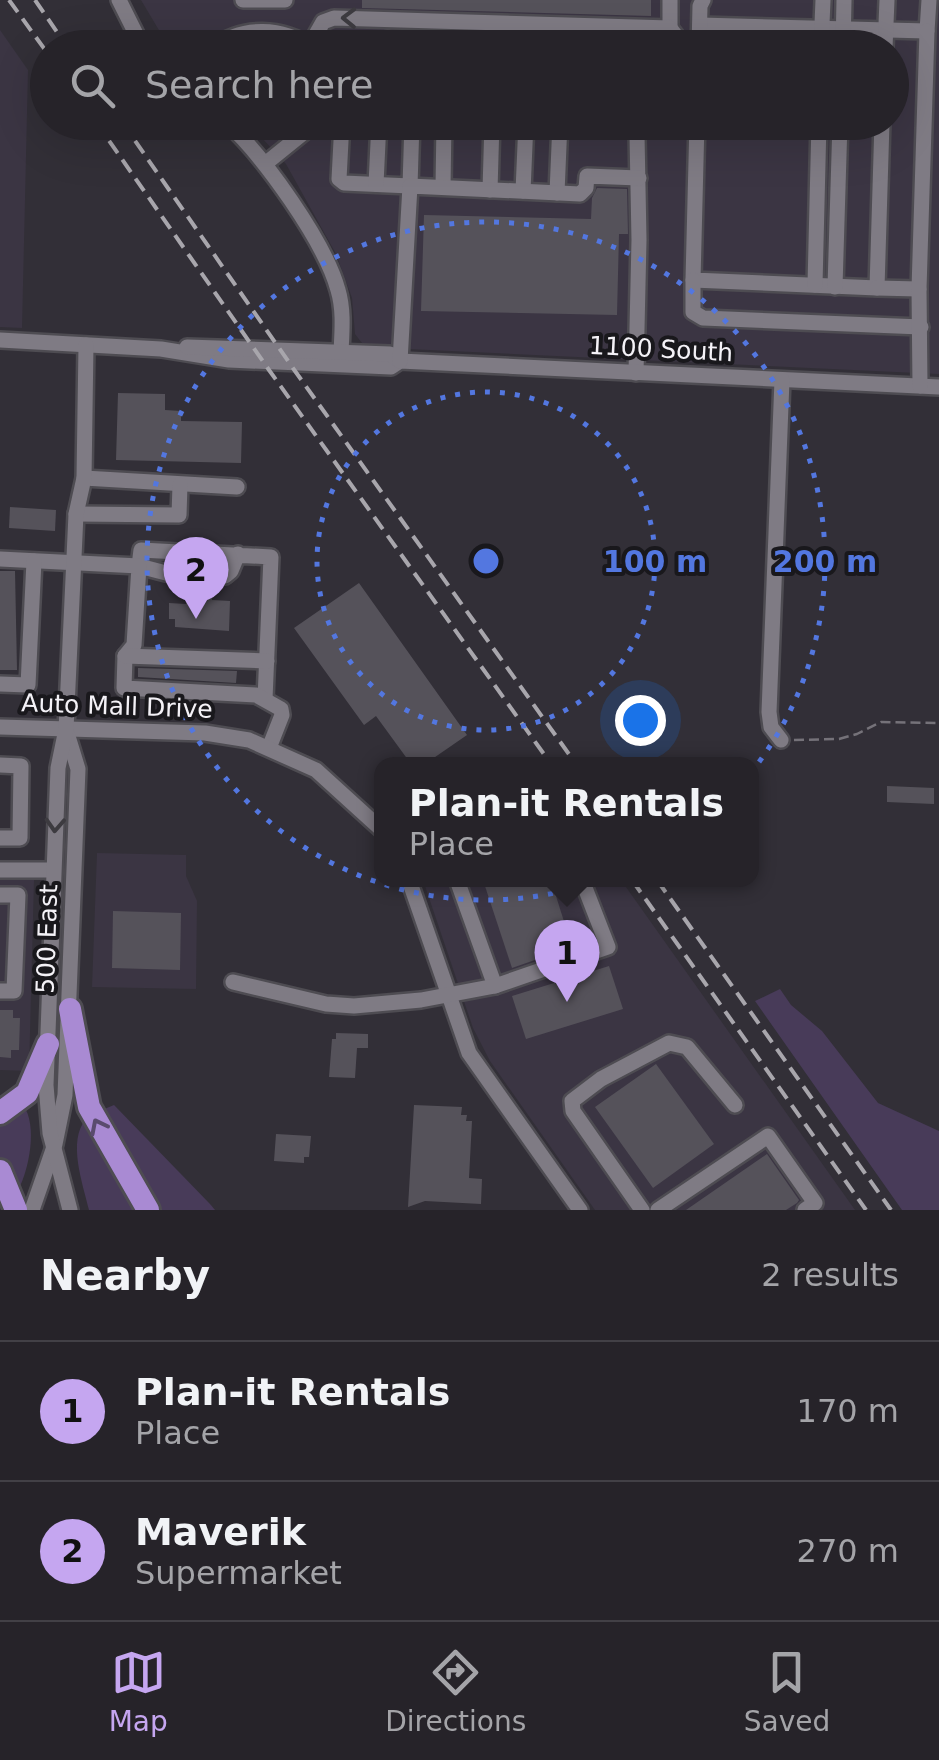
<!DOCTYPE html>
<html lang="en">
<head>
<meta charset="utf-8">
<style>
  :root { --surface:#262329; --page:#2e2b31; --text:#f1f3f6; --muted:#a4a4a8; --line:#424046; --accent:#c5a6f0 }
  body { margin:0; font-family:"DejaVu Sans",sans-serif; background:var(--page); color:var(--text) }
  .you { position:absolute; left:640px; top:720px; width:35px; height:35px; margin:-25px; border:8px solid #fff; border-radius:50%; background:#1a73e8; box-shadow:0 0 0 15px #1a73e833 }
  .badge { display:grid; place-items:center; width:65px; height:65px; border-radius:50%; background:var(--accent); color:#111; font-size:32px; font-weight:700 }
  .pin { position:absolute; translate:-50% -82px; filter:drop-shadow(0 2px 5px #0008) }
  .pin::after { content:''; position:absolute; top:52px; width:35px; height:30px; background:inherit; clip-path:polygon(0 0,100% 0,50% 100%) }
  .popup { position:absolute; left:374px; top:757px; width:385px; height:130px; box-sizing:border-box; display:grid; place-content:center; border-radius:20px; background:var(--surface); filter:drop-shadow(0 2px 8px #0005); font-size:32px; white-space:nowrap; color:var(--muted) }
  .popup b { font-size:38px; color:var(--text) }
  .popup::after { content:''; position:absolute; left:50%; top:100%; margin-left:-20px; border:20px solid transparent; border-top-color:var(--surface) }
  .list { margin:0; padding:0; list-style:none }
  h2 { display:flex; justify-content:space-between; align-items:center; height:130px; margin:0; padding:0 40px; font-size:42px }
  h2 small { font-size:32px; font-weight:400; color:var(--muted) }
  .list li { display:grid; grid-template-columns:65px 1fr auto; gap:30px; align-items:center; box-sizing:border-box; height:140px; padding:0 40px; border-top:2px solid var(--line) }
  .list b { display:block; font-size:38px; white-space:nowrap }
  .list p { margin:0; font-size:32px; white-space:nowrap; color:var(--muted) }
  .list em { font-size:32px; font-style:normal; color:var(--muted) }
  .icon { flex:none; width:55px; height:55px; fill:none; stroke:currentColor; stroke-width:2; stroke-linecap:round; stroke-linejoin:round }
  .map { position:relative; flex:none; width:939px; height:1210px; overflow:hidden }
  .search { position:absolute; background:var(--surface); box-shadow:0 10px 40px #0002; left:30px; right:30px; top:30px; height:110px; display:flex; align-items:center; gap:25px; box-sizing:border-box; padding:0 35px; border-radius:55px; color:var(--muted); font-size:38px }
  .sheet { height:410px; background:var(--surface) }
  nav { display:flex; justify-content:space-around; align-items:center; box-sizing:border-box; height:140px; border-top:2px solid var(--line); background:var(--surface); font-size:28px; color:var(--muted) }
  nav a { display:grid; justify-items:center; gap:5px }
  nav .on { color:var(--accent) }
  .map>svg:first-child { display:block }
</style>
</head>
<body>
<div class="map">
<svg width="939" height="1210" viewBox="0 0 939 1210">
  <rect width="100%" height="100%" fill="#322f37"/>
  <g fill="#3b3543">
    <path d="M141 0H939V374L365 347 355 334 352 298 336 254 286 164 248 123 892 122V48L169 47Z"/>
    <path d="M0 30 28 70 22 328 0 327Z"/>
    <path d="M97 853 186 855V876L197 901 196 989 92 987Z"/>
    <path d="M0 878 34 880 29 1071 0 1070Z"/>
    <path d="M423 880H621L855 1210H595L490 1061 473 1028Z"/>
  </g>
  <g fill="#483b59">
    <path d="M780 989 791 1005 822 1031 878 1103 939 1131V1210H902L755 1001Z"/>
    <path d="M23 1105C38 1125 29 1170 18 1190L0 1157V1119Z"/>
    <path d="M114 1105 210 1204 215 1210H159L102 1110Z"/>
    <path d="M86 1119 142 1210H89C83 1184 67 1141 86 1119Z"/>
  </g>
  <g fill="#55525a">
    <path d="M362 0H651V16L362 8Z"/>
    <path d="M597 188 627 189 628 234H619L617 315 421 311 424 215 591 219 592 198Z"/>
    <path d="M118 393 165 394V410L181 411V421L242 422 241 463 116 460Z"/>
    <path d="M10 507 56 510 55 531 9 528Z"/>
    <path d="M0 571H15L17 670H0Z"/>
    <path d="M359 583 467 735 425 764H411L376 716 364 725 294 628Z"/>
    <path d="M195 586 213 587 212 600 230 601 229 631 175 627V619H169V603L186 604V599H195Z"/>
    <path d="M138 668 237 671 236 683 138 677Z"/>
    <path d="M887 786 934 788V804L887 802Z"/>
    <path d="M483 880H551L572 947 512 968Z"/>
    <path d="M113 911 181 913 180 970 112 968Z"/>
    <path d="M609 966 623 1009 526 1039 512 996Z"/>
    <path d="M0 1010H13V1018H20L19 1050H11V1058L0 1057Z"/>
    <path d="M336 1033 368 1034V1048H357L355 1078 329 1077 332 1039H336Z"/>
    <path d="M656 1064 714 1144 653 1188 595 1107Z"/>
    <path d="M414 1105 462 1107 461 1115H467L466 1121H472L469 1178 482 1179 481 1204 425 1201 408 1207Z"/>
    <path d="M276 1134 311 1136 309 1157H304V1163L274 1161Z"/>
    <path d="M767 1154 799 1200 797 1203 786 1210H686Z"/>
  </g>
  <g fill="none" stroke-linecap="round" stroke-linejoin="round">
    <g stroke="#4e4c52" stroke-width="20">
      <g id="minor">
        <path d="M119 0 143 48"/>
        <path d="M243 0H285"/>
        <path d="M700 25 927 31 929 0"/>
        <path d="M670 28V0"/>
        <path d="M310 45 323 22 334 18 670 28 677 37 678 48"/>
        <path d="M213 48C243 25 282 27 313 48"/>
        <path d="M388 48V39"/>
        <path d="M467 48V42"/>
        <path d="M544 48V43"/>
        <path d="M624 48V44"/>
        <path d="M699 48 700 6 703 0"/>
        <path d="M821 48 823 0"/>
        <path d="M843 48 844 0"/>
        <path d="M885 48 887 0"/>
        <path d="M226 122C263 155 325 242 338 290 344 310 342 331 341 352"/>
        <path d="M342 122 339 179 344 183 410 186 412 122"/>
        <path d="M583 122 628 124 637 135 639 240 636 373"/>
        <path d="M697 122 693 280 877 288 882 122"/>
        <path d="M265 164 317 122"/>
        <path d="M376 184 379 122"/>
        <path d="M443 187 444 122"/>
        <path d="M490 190 492 122"/>
        <path d="M523 191 526 122"/>
        <path d="M557 193 560 122"/>
        <path d="M693 280V312L703 318 921 327"/>
        <path d="M815 285 819 122"/>
        <path d="M835 287 840 122"/>
        <path d="M877 288 919 289"/>
        <path d="M0 340 161 349 229 360 391 367 400 361 939 387"/>
        <path d="M187 347 390 354 400 361"/>
        <path d="M400 361 410 186 580 194 586 188 587 176 639 178"/>
        <path d="M920 386 919 289 927 31"/>
        <path d="M84 478 237 487"/>
        <path d="M76 514 179 515 180 485"/>
        <path d="M238 554 231 571 225 576 166 573 139 566 141 550 271 557 265 699"/>
        <path d="M0 559 139 566 134 645 125 656 124 688 256 695 281 709 282 715 269 748"/>
        <path d="M125 656 267 661"/>
        <path d="M0 684 28 685 34 561"/>
        <path d="M0 727 205 733 249 740 316 770 382 830"/>
        <path d="M781 740 771 727 769 712 782 380"/>
        <path d="M0 765 21 766 20 838H0"/>
        <path d="M0 870H53"/>
        <path d="M409 880 469 1053 580 1210"/>
        <path d="M457 880 495 986"/>
        <path d="M0 895H18L14 991H0"/>
        <path d="M233 982 326 1004 354 1006 421 1000 495 986 608 947 582 880"/>
        <path d="M32 1210 55 1144 65 1095 78 769 67 733"/>
        <path d="M70 1210 50 1133 46 1085 58 768 66 729 76 514 84 478 86 345"/>
        <path d="M642 1210 573 1111 572 1101 601 1079 669 1043 687 1047 735 1105"/>
        <path d="M658 1210 768 1136 815 1203 805 1210"/>
      </g>
    </g>
    <g stroke="#4e4c52" stroke-width="28">
      <g id="highway">
        <path d="M70 1009 89 1107 148 1210"/>
        <path d="M0 1113 27 1093 48 1044"/>
        <path d="M0 1171 16 1210"/>
      </g>
    </g>
    <path stroke="#757279" stroke-width="2.5" stroke-dasharray="10 5" stroke-linecap="butt" d="M794 740 839 739 857 734 881 722 939 723"/>
    <use href="#minor" stroke="#7f7b84" stroke-width="15"/>
    <use href="#highway" stroke="#a98ad3" stroke-width="22"/>
    <g stroke="#a8a6ac" stroke-width="4" stroke-dasharray="15 8" stroke-linecap="butt">
      <path d="M9 0 48 54"/>
      <path d="M35 0 68 48"/>
      <path d="M96 122 269 370 551 764"/>
      <path d="M122 122 295 371 576 764"/>
      <path d="M632 880 866 1210"/>
      <path d="M657 880 891 1210"/>
    </g>
  </g>
  <defs><path id="oneway-chevron" d="M-2-3.5L2.5 0L-2 3.5" fill="none" stroke-width="1.6" stroke-linecap="round" stroke-linejoin="round" transform="scale(2.5)"/></defs>
  <g stroke="#3d3b40">
    <use href="#oneway-chevron" transform="translate(349 18) rotate(-179)"/>
    <use href="#oneway-chevron" transform="translate(55 825) rotate(93)"/>
  </g>
  <use stroke="#5a4b6e" href="#oneway-chevron" transform="translate(98 1126) rotate(-117)"/>
  <g fill="none" stroke="#5377e0" stroke-width="5" stroke-dasharray="5 10">
    <circle cx="486" cy="561" r="169"/>
    <circle cx="486" cy="561" r="339"/>
  </g>
  <g text-anchor="middle" dominant-baseline="central" stroke-width="8" stroke-linejoin="round" paint-order="stroke">
    <g font-size="25" fill="#f4f2f7" stroke="#19181c">
      <text transform="translate(661 349) rotate(3)">1100 South</text>
      <text transform="translate(117 706) rotate(2)">Auto Mall Drive</text>
      <text transform="translate(47 939) rotate(-88)">500 East</text>
    </g>
  </g>
  <circle cx="486" cy="561" r="15" fill="#5377e0" stroke="#19181c" stroke-width="5"/>
  <g font-size="30" text-anchor="middle" font-weight="bold" fill="#5377e0" stroke="#19181c" stroke-width="8" stroke-linejoin="round" paint-order="stroke">
    <text x="655" y="572">100 m</text>
    <text x="825" y="572">200 m</text>
  </g>
</svg>
<div class="you"></div>
<div class="pin badge" style="left:567px;top:1002px">1</div>
<div class="popup"><b>Plan-it Rentals</b>Place</div>
<div class="pin badge" style="left:196px;top:619px">2</div>
<div class="search"><svg class="icon" aria-label="search" viewBox="0 0 24 24"><circle cx="10" cy="10" r="6"/><path d="M15 15l6 6"/></svg>Search here</div>
</div>
<section class="sheet">
<h2>Nearby<small>2 results</small></h2>
<ul class="list">
<li><span class="badge">1</span><div><b>Plan-it Rentals</b><p>Place</p></div><em>170 m</em></li>
<li><span class="badge">2</span><div><b>Maverik</b><p>Supermarket</p></div><em>270 m</em></li>
</ul>
</section>
<nav>
<a class="on"><svg class="icon" aria-label="map" viewBox="0 0 24 24"><path d="M3 6l6-2 6 2 6-2v14l-6 2-6-2-6 2zM9 4v14M15 6v14"/></svg>Map</a>
<a><svg class="icon" aria-label="directions" viewBox="0 0 24 24"><path d="M12 3l9 9-9 9-9-9zM9 14v-3h6M13 9l2 2-2 2"/></svg>Directions</a>
<a><svg class="icon" aria-label="saved" viewBox="0 0 24 24"><path d="M7 4h10v16l-5-4-5 4z"/></svg>Saved</a>
</nav>
</body>
</html>
